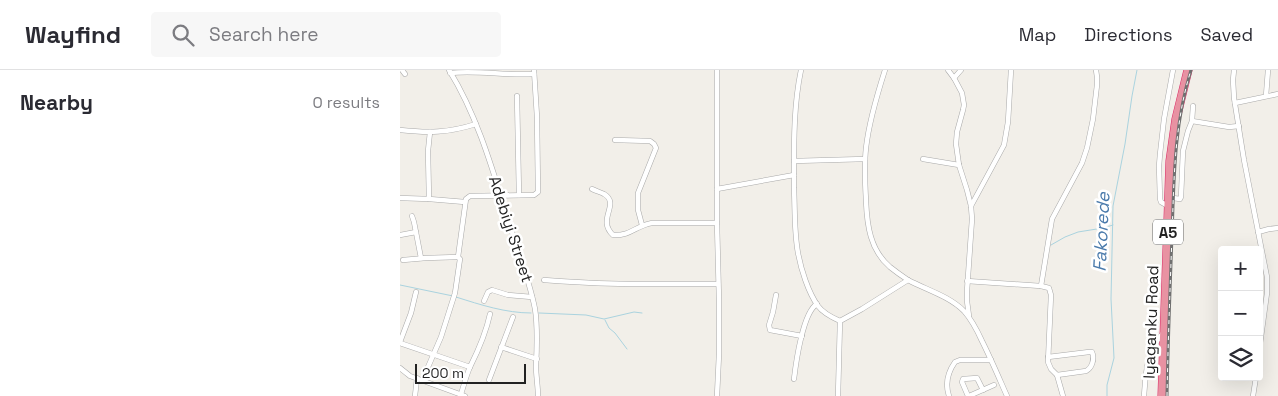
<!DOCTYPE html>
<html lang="en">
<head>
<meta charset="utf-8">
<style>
  :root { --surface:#fff; --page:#f7f7f7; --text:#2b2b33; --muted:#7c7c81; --line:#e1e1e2 }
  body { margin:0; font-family:"Space Grotesk",sans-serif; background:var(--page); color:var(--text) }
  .controls { position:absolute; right:15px; bottom:15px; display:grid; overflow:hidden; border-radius:5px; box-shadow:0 5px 20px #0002 }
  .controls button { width:45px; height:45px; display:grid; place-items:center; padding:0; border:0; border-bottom:1px solid var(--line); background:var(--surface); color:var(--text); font:25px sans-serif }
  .scale { position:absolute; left:15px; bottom:12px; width:111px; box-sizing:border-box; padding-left:5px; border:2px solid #222; border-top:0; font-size:14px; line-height:18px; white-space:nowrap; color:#222; -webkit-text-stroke:4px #fff; paint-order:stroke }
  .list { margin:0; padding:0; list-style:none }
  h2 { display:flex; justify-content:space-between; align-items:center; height:65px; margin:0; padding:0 20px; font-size:21px }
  h2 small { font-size:16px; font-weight:400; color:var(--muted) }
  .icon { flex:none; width:28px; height:28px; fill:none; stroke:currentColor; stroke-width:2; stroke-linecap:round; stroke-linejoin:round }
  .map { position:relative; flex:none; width:878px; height:326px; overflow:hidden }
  header { display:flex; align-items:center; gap:30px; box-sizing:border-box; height:70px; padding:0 25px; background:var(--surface); border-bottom:1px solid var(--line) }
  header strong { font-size:24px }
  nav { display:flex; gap:28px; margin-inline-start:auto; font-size:18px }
  .search { width:350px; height:45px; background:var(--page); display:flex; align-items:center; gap:12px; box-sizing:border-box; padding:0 18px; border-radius:5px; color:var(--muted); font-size:19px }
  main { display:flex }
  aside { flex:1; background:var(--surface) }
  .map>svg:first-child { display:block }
</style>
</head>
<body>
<header>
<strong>Wayfind</strong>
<div class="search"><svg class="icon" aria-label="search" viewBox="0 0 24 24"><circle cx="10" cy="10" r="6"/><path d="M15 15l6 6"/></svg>Search here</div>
<nav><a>Map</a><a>Directions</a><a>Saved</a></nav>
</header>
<main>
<aside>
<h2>Nearby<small>0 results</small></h2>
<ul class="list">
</ul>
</aside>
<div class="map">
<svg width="878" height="326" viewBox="0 0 878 326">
  <rect width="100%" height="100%" fill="#f2efe9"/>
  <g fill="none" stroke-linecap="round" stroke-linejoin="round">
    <g stroke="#aad3df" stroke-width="1">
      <path d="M651 175 665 167 678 162 703 158 713 155"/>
      <path d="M0 215 53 226"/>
      <path d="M56 227C81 235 106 243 131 243"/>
      <path d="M139 243 186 245 204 249 234 242 242 243"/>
      <path d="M205 250 209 258 215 263 227 279"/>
      <path d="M707 326V315L714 288 711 229 713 136 725 74 732 26 737 0"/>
    </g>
    <g stroke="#a9a9a9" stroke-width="5.5">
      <g id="street">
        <path d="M2 0 5 4"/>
        <path d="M49 0C79 48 95 108 112 162 120 187 130 213 135 239 138 258 137 277 136 296 136 306 138 316 138 326"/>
        <path d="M401 0C393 38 394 79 394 118 395 139 394 161 398 183 401 199 408 222 418 236 423 243 431 247 440 251"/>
        <path d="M485 0C477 25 469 51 466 78 464 95 465 113 466 131 467 155 470 180 490 197 495 201 502 206 508 210 527 220 549 226 564 241 572 250 577 260 582 271 591 289 599 308 607 326"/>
        <path d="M548 0 554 8 562 23 564 35 563 40 557 62 556 74 559 95 567 120 571 136 572 149 567 221V231L569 246"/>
        <path d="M834 0 833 10 834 28 844 90 867 207V223L859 282"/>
        <path d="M50 3C79 0 106 6 134 4"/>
        <path d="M554 8 561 0"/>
        <path d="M117 26 119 125"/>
        <path d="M866 26 868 0"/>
        <path d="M835 33 878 24"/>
        <path d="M792 51 829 57 839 56"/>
        <path d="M0 60C28 63 48 63 76 54"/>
        <path d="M215 70 250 71 254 74 256 78 238 123V140L242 155"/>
        <path d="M523 89 559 95"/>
        <path d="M394 91 465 89"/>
        <path d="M192 119C196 121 200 122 204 124 221 134 196 149 213 165 231 166 235 156 252 153H317"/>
        <path d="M317 119 394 105"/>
        <path d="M0 128 29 129 65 132"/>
        <path d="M29 129 28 81 30 62"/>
        <path d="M769 129 773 128 780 129 781 127 783 81 788 61 792 51 793 36"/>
        <path d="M571 136 604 75 608 52 611 0"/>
        <path d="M768 136 761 132 760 129 759 96 760 84 764 49 773 0"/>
        <path d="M12 146 14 152 21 188"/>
        <path d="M858 162 869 159 878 158"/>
        <path d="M0 165 16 162"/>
        <path d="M3 190 26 188 58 187"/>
        <path d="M144 210C202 215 260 214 318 214"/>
        <path d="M567 211 641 216 649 218 651 225 648 292 651 299 657 305 663 326"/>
        <path d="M641 216 652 149 682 93 687 78 693 49 697 15V7L696 0"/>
        <path d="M376 225 373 242 369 255 370 260 402 266"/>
        <path d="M84 231 88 222 92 220 108 225 132 227"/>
        <path d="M440 251 462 239 508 210"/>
        <path d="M0 272 11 243 16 222"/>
        <path d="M0 273 70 297"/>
        <path d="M101 277 137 289"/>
        <path d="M648 287 689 282H692C695 289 692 298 686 301L657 305"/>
        <path d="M0 298 10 306 65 326"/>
        <path d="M394 309C396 292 403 242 417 234"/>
        <path d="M25 310 28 297 41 267 55 223 60 189 58 187 66 129 70 126 134 125 138 122 137 47 134 0"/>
        <path d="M89 310 113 247"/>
        <path d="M61 324C64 315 66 306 70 297 79 279 86 263 90 244"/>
        <path d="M15 326 17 308"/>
        <path d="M317 326 319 284V230L317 153V0"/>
        <path d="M438 326 440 251"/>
        <path d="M549 326C545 314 548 302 555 292L560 290H591"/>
        <path d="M568 326 562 312 563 309 577 308 583 320"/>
        <path d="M569 326 594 315"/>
        <path d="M744 326C746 301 746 283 763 263"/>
        <path d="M853 326 856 307"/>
      </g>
    </g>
    <g stroke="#dc2a67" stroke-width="9">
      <path id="highway" d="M762 326 770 91 776 49 788 0"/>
    </g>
    <use href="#street" stroke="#fff" stroke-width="4.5"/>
    <use href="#highway" stroke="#e892a2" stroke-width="8"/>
    <g stroke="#707070" stroke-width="3">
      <path id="rail" d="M767 326C768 273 770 219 772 166 774 110 774 54 791 0"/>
    </g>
    <use href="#rail" stroke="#fff" stroke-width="1" stroke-dasharray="4" stroke-linecap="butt"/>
  </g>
  <g text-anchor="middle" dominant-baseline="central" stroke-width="5" stroke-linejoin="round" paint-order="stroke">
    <rect fill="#fff" stroke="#646464" stroke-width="1" x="753" y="149.5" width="30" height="25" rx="4"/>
    <g font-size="15" font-weight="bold" fill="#222">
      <text x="768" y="162">A5</text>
    </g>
    <g font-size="16" fill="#222" stroke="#fff">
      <text transform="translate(111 159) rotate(72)">Adebiyi Street</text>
      <text transform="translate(751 252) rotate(-88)">Iyaganku Road</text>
    </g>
    <g font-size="18" font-style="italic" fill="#4a7aab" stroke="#fff">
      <text transform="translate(701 162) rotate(-87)">Fakorede</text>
    </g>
  </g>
</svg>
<div class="controls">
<button>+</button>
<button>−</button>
<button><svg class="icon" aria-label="layers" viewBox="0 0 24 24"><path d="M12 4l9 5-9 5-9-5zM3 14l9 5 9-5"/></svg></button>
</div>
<div class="scale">200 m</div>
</div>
</main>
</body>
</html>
